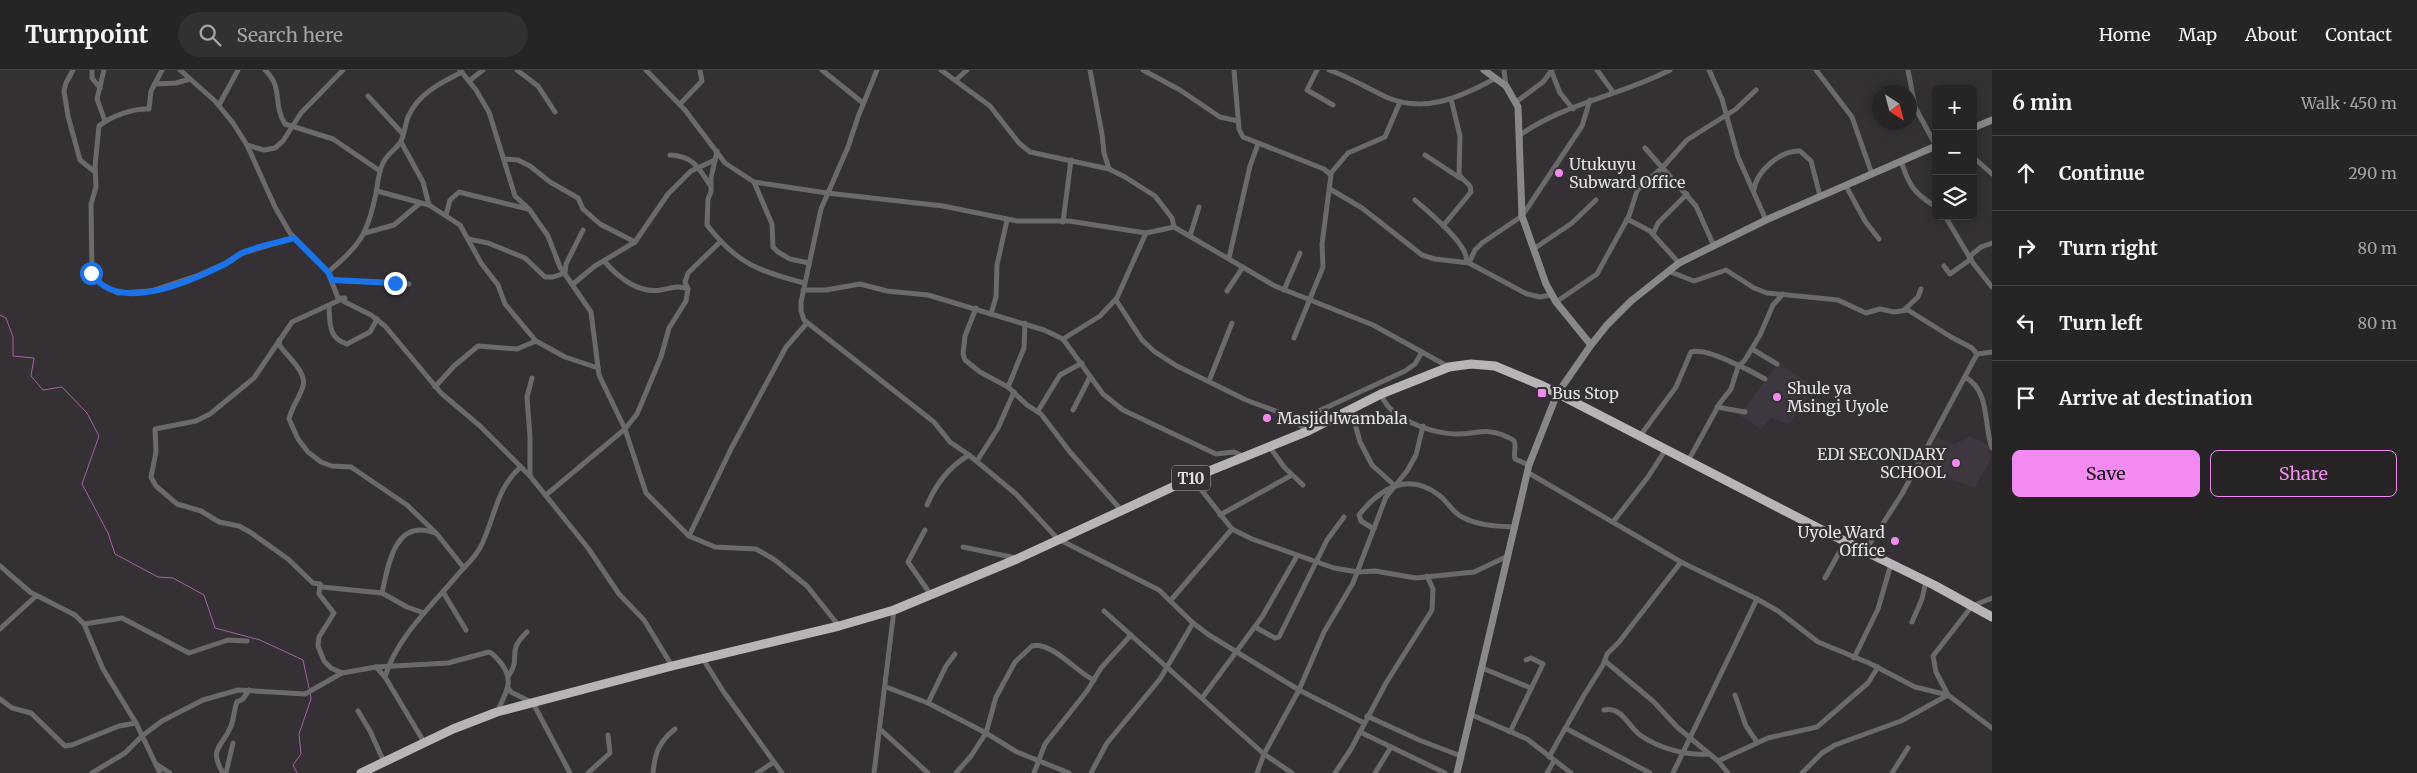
<!DOCTYPE html>
<html lang="en">
<head>
<meta charset="utf-8">
<style>
  :root { --surface:#272426; --page:#333032; --text:#f1f3f6; --muted:#a4a4a7; --line:#434143; --accent:#f38af1 }
  body { margin:0; font-family:Merriweather,serif; background:var(--page); color:var(--text) }
  .controls { position:absolute; right:15px; top:15px; display:grid; overflow:hidden; border-radius:8px; box-shadow:0 2px 12px #0003 }
  .controls button { width:45px; height:45px; display:grid; place-items:center; padding:0; border:0; border-bottom:1px solid var(--line); background:var(--surface); color:var(--text); font:25px sans-serif }
  .compass { position:absolute; left:1872px; top:15px; width:45px; height:45px; border-radius:50%; background:var(--surface); box-shadow:0 2px 12px #0003; rotate:144deg }
  .stop { position:absolute; width:15px; height:15px; margin:-11px; border:4px solid #1a73e8; border-radius:50%; background:#fff }
  .stop.end { background:#1a73e8; border-color:#fff; box-shadow:0 1px 5px #0008 }
  .list { margin:0; padding:0; list-style:none }
  h2 { display:flex; justify-content:space-between; align-items:center; height:65px; margin:0; padding:0 20px; font-size:21px }
  h2 small { font-size:16px; font-weight:400; color:var(--muted) }
  .list li { display:grid; grid-template-columns:32px 1fr auto; gap:15px; align-items:center; box-sizing:border-box; height:75px; padding:0 20px; border-top:1px solid var(--line) }
  .list b { display:block; font-size:19px; white-space:nowrap }
  .list em { font-size:16px; font-style:normal; color:var(--muted) }
  .actions { display:flex; gap:10px; padding:15px 20px }
  .actions a { flex:1; padding:11px 0; border:1px solid var(--accent); border-radius:8px; text-align:center; font-size:18px; color:var(--accent) }
  .actions .main { background:var(--accent); color:#111 }
  .icon { flex:none; width:28px; height:28px; fill:none; stroke:currentColor; stroke-width:2; stroke-linecap:round; stroke-linejoin:round }
  .map { position:relative; flex:none; width:1992px; height:703px; overflow:hidden }
  header { display:flex; align-items:center; gap:30px; box-sizing:border-box; height:70px; padding:0 25px; background:var(--surface); border-bottom:1px solid var(--line) }
  header strong { font-size:24px }
  nav { display:flex; gap:28px; margin-inline-start:auto; font-size:18px }
  .search { width:350px; height:45px; background:var(--page); display:flex; align-items:center; gap:12px; box-sizing:border-box; padding:0 18px; border-radius:28px; color:var(--muted); font-size:19px }
  main { display:flex }
  aside { flex:1; background:var(--surface) }
  .map>svg:first-child { display:block }
</style>
</head>
<body>
<header>
<strong>Turnpoint</strong>
<div class="search"><svg class="icon" aria-label="search" viewBox="0 0 24 24"><circle cx="10" cy="10" r="6"/><path d="M15 15l6 6"/></svg>Search here</div>
<nav><a>Home</a><a>Map</a><a>About</a><a>Contact</a></nav>
</header>
<main>
<div class="map">
<svg width="1992" height="703" viewBox="0 0 1992 703">
  <rect width="100%" height="100%" fill="#343033"/>
  <g fill="#3f373f">
    <path d="M1779 293 1815 318 1789 354 1771 348 1761 359 1739 345Z"/>
    <path d="M1971 366 1988 375 1991 389 1975 417 1940 406 1922 397 1937 368 1955 374Z"/>
  </g>
  <g fill="none" stroke-linecap="round" stroke-linejoin="round">
    <g stroke="#a463a3" stroke-width="1">
      <path d="M0 245 6 248 13 267V286L34 288 31 306 43 320 62 317 87 343 99 366 82 414 108 463 115 484 158 507 173 508 204 525 215 558 260 570 303 590 309 618"/>
      <path d="M297 703 293 695 301 684 299 664 311 629 310 622"/>
    </g>
    <g stroke="#6b696a" stroke-width="5">
      <path d="M73 0 66 13 64 21 68 46 80 90 95 102"/>
      <path d="M92 0V8L100 18"/>
      <path d="M104 0 97 29 105 51"/>
      <path d="M162 0 151 21 149 39C134 38 111 46 99 56L95 96 96 117 91 134 92 205 104 216 118 223 151 221 199 205 226 193 243 183 293 168"/>
      <path d="M180 0 215 31 233 53 247 75 275 137 290 163 328 202 338 228H345L343 231 371 245 385 256 441 323 480 356 530 406 588 478 619 524 644 550 672 596"/>
      <path d="M265 0C284 18 272 33 285 54L333 69 380 101"/>
      <path d="M460 0 476 20 489 42 515 126 529 139 548 166 560 197 591 242 599 305 625 359 646 423 689 466 715 477 756 479 775 490 807 516 839 556"/>
      <path d="M517 0 538 16 555 42"/>
      <path d="M646 0 685 40 725 93 754 112 827 123 943 136 1017 151H1069L1146 163 1174 157 1275 216 1373 255 1449 297"/>
      <path d="M822 0 863 33"/>
      <path d="M877 0 858 47 848 77 821 139 801 232V241L804 250 934 352 950 372 969 385 1016 424 1058 469 1159 520 1193 553 1209 565 1299 620 1364 653"/>
      <path d="M941 0 990 36 1019 73 1030 82 1109 99 1125 107 1155 126 1172 148 1174 157"/>
      <path d="M1090 0 1102 64 1104 83 1109 99"/>
      <path d="M1143 0 1180 20 1220 47 1238 51"/>
      <path d="M1234 0 1239 59 1243 67 1324 99 1331 105 1322 174 1323 197 1294 268"/>
      <path d="M1317 0 1307 20 1333 35"/>
      <path d="M1329 0C1349 7 1367 18 1386 27 1425 44 1461 27 1496 8"/>
      <path d="M1504 0 1506 16"/>
      <path d="M1551 0 1560 23 1573 39"/>
      <path d="M1597 0 1613 22"/>
      <path d="M1709 0 1722 29 1738 87 1766 150"/>
      <path d="M1816 0 1852 47 1872 104"/>
      <path d="M1908 0 1915 37 1936 76"/>
      <path d="M956 10 967 0"/>
      <path d="M469 11 483 0"/>
      <path d="M155 14 176 13 190 9"/>
      <path d="M368 26 402 63"/>
      <path d="M1516 32 1543 12 1552 0"/>
      <path d="M680 34 702 11 700 0"/>
      <path d="M219 35 238 0"/>
      <path d="M1520 65C1565 33 1622 25 1670 0"/>
      <path d="M401 72 423 112 429 135"/>
      <path d="M247 75 264 80 275 78 283 71 301 43 343 0"/>
      <path d="M1645 78 1696 136 1714 176"/>
      <path d="M717 81 711 108V122L708 129 707 155C737 194 759 201 804 213"/>
      <path d="M670 85C693 86 698 97 710 115"/>
      <path d="M1425 85 1460 108"/>
      <path d="M1973 87 1992 104"/>
      <path d="M504 89 518 90 530 96 550 112 578 128 583 139 600 154 635 172"/>
      <path d="M1901 91C1909 116 1914 123 1936 137"/>
      <path d="M1331 103 1348 83 1385 67 1400 32"/>
      <path d="M754 112 772 154 773 177 778 182 790 189 809 193"/>
      <path d="M1846 116 1865 151 1879 169"/>
      <path d="M1330 119 1362 138 1422 185 1435 189 1469 193 1527 224 1540 227 1551 225"/>
      <path d="M1754 120C1756 101 1781 80 1800 81L1811 91 1820 126"/>
      <path d="M377 121 429 135 460 155 481 193 498 215 505 234 536 271"/>
      <path d="M1415 130C1427 141 1471 176 1466 192"/>
      <path d="M446 145 450 130 459 122 528 139"/>
      <path d="M1945 146 1973 193 1992 217"/>
      <path d="M1627 149 1650 161 1679 193"/>
      <path d="M1063 152 1071 90"/>
      <path d="M1443 156 1471 122 1470 116 1459 105 1460 66 1451 29"/>
      <path d="M365 163 394 155 419 134"/>
      <path d="M1146 163 1116 230 1142 270 1155 282 1177 296 1246 330 1284 344 1308 361"/>
      <path d="M1653 164 1658 153 1687 124"/>
      <path d="M1190 166 1199 137"/>
      <path d="M468 169 488 173 525 188 545 207H553L565 203 566 194 583 160"/>
      <path d="M1535 178 1572 153 1596 130"/>
      <path d="M1969 187 1981 177 1992 173"/>
      <path d="M1229 188 1250 96 1258 74"/>
      <path d="M604 191C618 207 638 224 661 220 672 218 677 215 688 219"/>
      <path d="M1469 193 1475 180 1482 173 1522 146 1582 56 1590 30"/>
      <path d="M1944 196 1950 204 1971 189"/>
      <path d="M1668 201 1694 211 1726 200 1754 218 1767 223 1838 230 1866 243 1880 239 1894 242 1908 240 1951 267 1972 278 1977 284"/>
      <path d="M328 202C360 176 368 163 376 123 378 113 378 103 383 93 387 84 395 80 400 73 404 67 405 55 408 47 418 24 440 13 462 2"/>
      <path d="M332 210 409 214"/>
      <path d="M573 214 595 196 635 172 668 124 691 101 715 90"/>
      <path d="M803 220H826L860 214 887 221 928 225 1044 260 1063 269 1103 324 1123 340 1216 384 1234 382 1243 386"/>
      <path d="M1284 220 1300 183"/>
      <path d="M1227 221 1243 197"/>
      <path d="M342 229 292 252 254 308 210 344 196 351 155 359 156 382 151 407 156 416 177 434 201 441 219 452 239 456 250 462 288 489 313 513 320 514 322 517 382 523 407 537 424 543"/>
      <path d="M1556 232 1597 204 1629 146 1637 121 1642 115 1662 98 1687 70 1736 39 1756 20"/>
      <path d="M329 236C330 253 328 268 347 274L370 262 377 249"/>
      <path d="M976 238 965 266 963 284 965 290 980 302 1008 317 1027 335 1041 344 1070 382 1121 440"/>
      <path d="M1905 239 1918 227 1921 219"/>
      <path d="M991 244 996 227 997 195 1007 150"/>
      <path d="M1063 269 1100 246 1116 229"/>
      <path d="M279 270 280 276C287 286 307 302 303 316 300 327 292 336 289 349L298 369 308 382 321 392 332 396 351 397 407 435 437 464 464 498"/>
      <path d="M1752 279 1777 294"/>
      <path d="M1977 284 1992 282"/>
      <path d="M1965 307C1991 322 1983 354 1992 378"/>
      <path d="M1209 311 1232 253"/>
      <path d="M435 317 454 296 478 276 517 279 536 271 565 287 598 298"/>
      <path d="M1008 317 1024 278 1025 253"/>
      <path d="M1381 324C1389 349 1431 363 1455 364 1474 365 1483 357 1503 365 1506 367 1512 368 1514 371 1517 375 1513 384 1515 389L1529 395"/>
      <path d="M1717 337 1745 342"/>
      <path d="M1351 339 1360 372 1372 395 1394 415"/>
      <path d="M1073 340 1090 307"/>
      <path d="M1038 341 1060 305 1082 293"/>
      <path d="M1298 353 1308 346 1405 301 1415 294 1422 282"/>
      <path d="M1640 366 1676 317 1691 282C1706 277 1751 301 1765 309"/>
      <path d="M1269 376 1284 397 1303 415"/>
      <path d="M977 391 998 358 1014 322"/>
      <path d="M1688 391 1720 333 1731 319 1738 297 1745 290 1760 265 1773 235 1783 224"/>
      <path d="M1527 402 1681 492 1757 529 1778 541 1818 572 1869 593 1915 617 1948 625 1992 658"/>
      <path d="M530 406V367L527 327 532 308"/>
      <path d="M1192 408 1232 459 1252 469 1334 498 1358 502 1375 501 1416 508 1474 502 1508 486"/>
      <path d="M546 425 625 359 637 344 661 287 669 258 686 231 688 219 685 212 688 203 721 171"/>
      <path d="M927 435C936 414 950 396 969 385"/>
      <path d="M1220 445 1292 405"/>
      <path d="M1613 452 1648 407 1666 379"/>
      <path d="M1374 459 1361 451 1359 445C1380 418 1409 401 1440 426 1448 432 1453 443 1462 447 1479 456 1497 456 1515 457"/>
      <path d="M925 460 908 492 931 525"/>
      <path d="M689 466 732 377 786 277 807 253"/>
      <path d="M963 477 1016 488"/>
      <path d="M1865 481 1902 424 1977 284"/>
      <path d="M0 496 30 522 75 545 84 554 103 599 136 653 160 703"/>
      <path d="M1825 508 1845 472"/>
      <path d="M320 514 319 524 334 543 319 567 318 576 324 591 331 598 342 603 376 597 448 593 489 582C494 584 497 589 501 593 515 612 506 622 497 642"/>
      <path d="M443 522 466 560"/>
      <path d="M382 523C388 497 394 447 435 463"/>
      <path d="M1171 530 1232 459"/>
      <path d="M1104 541 1264 684 1292 703"/>
      <path d="M1912 552 1922 529 1926 511"/>
      <path d="M84 554 122 548 189 583 228 570 247 571"/>
      <path d="M1255 557 1275 568 1279 567 1327 470 1344 447"/>
      <path d="M0 559 36 526"/>
      <path d="M1854 588 1878 539 1891 494"/>
      <path d="M703 589 723 621 782 703"/>
      <path d="M1605 591 1654 632 1677 657 1718 691 1768 668 1817 657 1868 613 1878 597"/>
      <path d="M376 597 385 607 424 672"/>
      <path d="M1482 598 1531 618"/>
      <path d="M509 605C522 587 505 583 527 562"/>
      <path d="M385 607C396 569 430 537 455 508 463 498 474 489 480 478 494 452 496 417 521 397"/>
      <path d="M886 617 928 633 986 663 1017 682 1069 703"/>
      <path d="M508 618 511 622 533 633 570 703"/>
      <path d="M1735 625 1746 656 1757 672"/>
      <path d="M1202 628 1262 547 1297 486"/>
      <path d="M0 629 12 638 31 643 65 676 72 675 119 656 136 653"/>
      <path d="M928 633 946 596 955 584"/>
      <path d="M1604 640C1622 636 1628 656 1640 665 1658 678 1687 686 1709 684"/>
      <path d="M358 641 370 661 384 692"/>
      <path d="M1472 645 1527 669 1571 703"/>
      <path d="M1367 646 1419 670 1461 686"/>
      <path d="M1565 658 1650 703"/>
      <path d="M881 660 928 703"/>
      <path d="M1360 662 1445 703"/>
      <path d="M1510 662 1543 594 1531 588 1526 590"/>
      <path d="M1549 687 1583 627 1603 595 1607 584 1619 572 1681 492"/>
      <path d="M1718 691 1728 703"/>
      <path d="M156 694 170 703"/>
      <path d="M92 703 125 683 142 666 162 651 203 630 238 620 305 624 342 603"/>
      <path d="M223 703C208 678 222 678 231 656 234 649 234 639 237 632L243 629 249 620"/>
      <path d="M226 703 233 673"/>
      <path d="M588 703 610 683 608 665"/>
      <path d="M653 703C655 682 659 672 675 659"/>
      <path d="M757 703 774 692"/>
      <path d="M874 703 894 540"/>
      <path d="M956 703 971 686 986 663 996 627 1015 592 1032 576C1052 571 1077 603 1094 610"/>
      <path d="M1034 703 1045 674 1087 621 1101 598 1131 565"/>
      <path d="M1091 703 1107 673 1160 609 1193 553"/>
      <path d="M1257 703 1264 684 1299 620 1324 562 1353 513 1386 427 1407 401 1416 385 1423 356"/>
      <path d="M1335 703 1351 679 1386 613 1432 540 1433 519 1427 506"/>
      <path d="M1375 703 1391 677"/>
      <path d="M1547 703 1554 691"/>
      <path d="M1673 703 1757 529"/>
      <path d="M1802 703 1822 683 1835 675 1901 651 1948 625 1936 602 1933 586 1972 536 1992 528"/>
      <path d="M1892 703 1908 678"/>
    </g>
    <g stroke="#8a878a" stroke-width="7">
      <path d="M1484 0 1506 16 1518 37 1522 146 1546 214 1556 232 1591 275"/>
      <path d="M1973 58 1992 50"/>
      <path d="M1457 703 1529 395 1557 324 1591 275 1607 255 1631 231 1679 193 1766 150 1936 76"/>
    </g>
    <path stroke="#b9b4b8" stroke-width="9" d="M361 703 453 659 497 642 672 596 839 556 894 540 1017 489 1192 408 1308 361 1381 324 1449 297 1471 294 1495 296 1543 316 1820 459 1934 515 1992 547"/>
  </g>
  <g fill="none" stroke-linecap="round" stroke-linejoin="round">
    <path stroke="#1a73e8" stroke-width="6" d="M91 203C118 245 191 211 225 194 231 191 236 186 242 183 258 176 277 173 294 168L328 202 332 210 395 213"/>
  </g>
  <g fill="#f38af1" stroke="#343033" stroke-width="2">
    <circle cx="1559" cy="103" r="5"/>
    <rect x="1537" y="318" width="10" height="10" rx="2.5"/>
    <circle cx="1777" cy="327" r="5"/>
    <circle cx="1267" cy="348" r="5"/>
    <circle cx="1956" cy="393" r="5"/>
    <circle cx="1895" cy="471" r="5"/>
  </g>
  <g text-anchor="middle" dominant-baseline="central" stroke-width="5" stroke-linejoin="round" paint-order="stroke">
    <rect fill="#343033" stroke="#afadaf" stroke-width="1" x="1172" y="395.5" width="38" height="25" rx="4"/>
    <g font-size="15" font-weight="bold" fill="#e4e2e4">
      <text x="1191" y="408">T10</text>
    </g>
    <g font-size="16" fill="#e4e2e4" stroke="#343033" text-anchor="start">
      <text x="1569" y="94">Utukuyu<tspan x="1569" dy="18">Subward Office</tspan></text>
      <text x="1787" y="318">Shule ya<tspan x="1787" dy="18">Msingi Uyole</tspan></text>
      <text x="1552" y="323">Bus Stop</text>
      <text x="1277" y="348">Masjid Iwambala</text>
      <text x="1946" y="384" text-anchor="end">EDI SECONDARY<tspan x="1946" dy="18">SCHOOL</tspan></text>
      <text x="1885" y="462" text-anchor="end">Uyole Ward<tspan x="1885" dy="18">Office</tspan></text>
    </g>
  </g>
</svg>
<div class="controls">
<button>+</button>
<button>−</button>
<button><svg class="icon" aria-label="layers" viewBox="0 0 24 24"><path d="M12 4l9 5-9 5-9-5zM3 14l9 5 9-5"/></svg></button>
</div>
<svg class="compass" viewBox="-18 -18 36 36"><path d="M0-13l5 13h-10z" fill="#e53935"/><path d="M0 13l5-13h-10z" fill="#a4a4a7"/></svg>
<div class="stop" style="left:91px;top:203px"></div>
<div class="stop end" style="left:395px;top:213px"></div>
</div>
<aside>
<h2>6 min<small>Walk · 450 m</small></h2>
<ul class="list">
<li><svg class="icon" aria-label="ahead" viewBox="0 0 24 24"><path d="M12 20V5M6 11l6-6 6 6"/></svg><div><b>Continue</b></div><em>290 m</em></li>
<li><svg class="icon" aria-label="right" viewBox="0 0 24 24"><path d="M7 20v-9h11M14 6l5 5-5 5"/></svg><div><b>Turn right</b></div><em>80 m</em></li>
<li><svg class="icon" aria-label="left" viewBox="0 0 24 24"><path d="M17 20v-9H6M10 6l-5 5 5 5"/></svg><div><b>Turn left</b></div><em>80 m</em></li>
<li><svg class="icon" aria-label="arrive" viewBox="0 0 24 24"><path d="M6 21V4h12l-3 4 3 4H6"/></svg><div><b>Arrive at destination</b></div></li>
</ul>
<div class="actions"><a class="main">Save</a><a>Share</a></div>
</aside>
</main>
</body>
</html>
